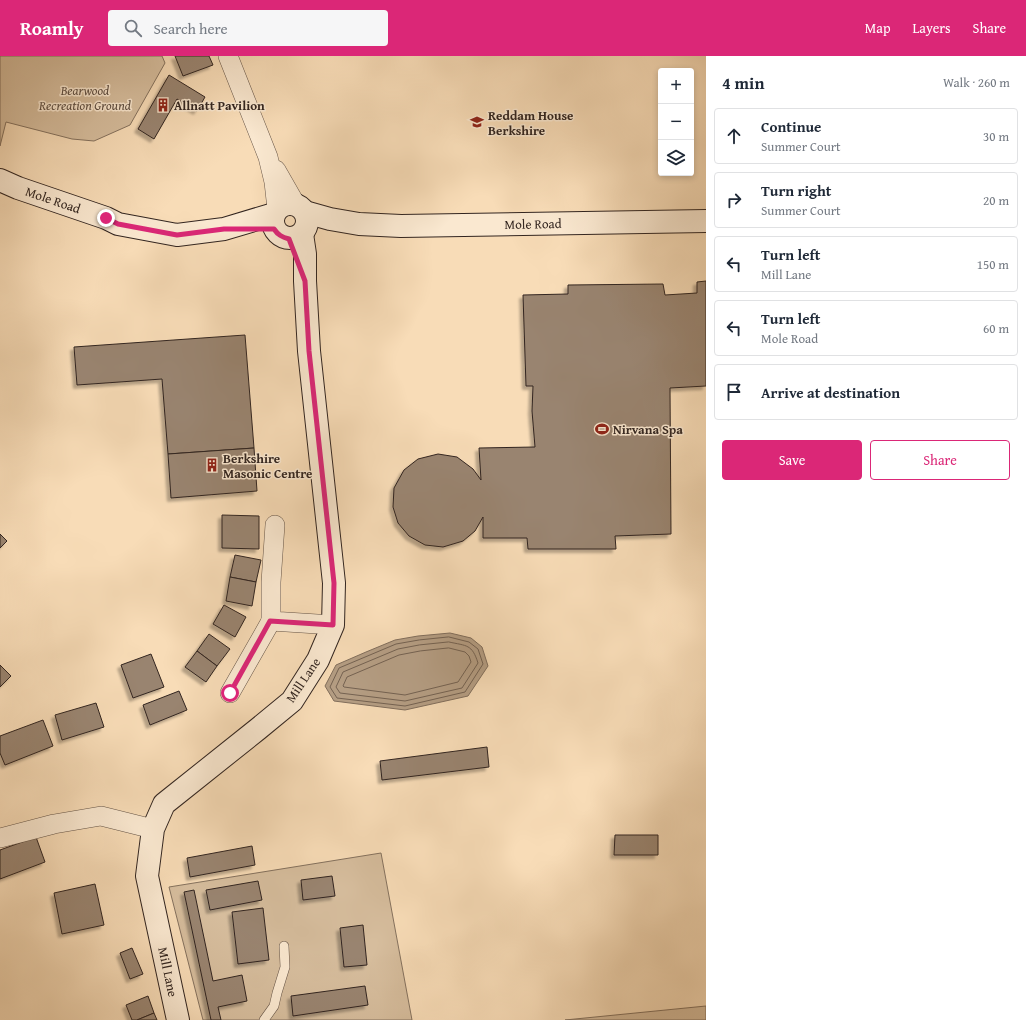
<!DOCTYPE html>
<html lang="en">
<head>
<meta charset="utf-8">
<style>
  :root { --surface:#fff; --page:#f6f6f7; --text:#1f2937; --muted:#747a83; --line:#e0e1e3; --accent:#db2777 }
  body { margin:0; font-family:"Gentium Book Plus",serif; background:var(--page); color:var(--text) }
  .controls { position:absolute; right:12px; top:12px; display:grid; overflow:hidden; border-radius:4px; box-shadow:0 2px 6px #0003 }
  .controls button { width:36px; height:36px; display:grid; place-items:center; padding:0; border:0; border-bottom:1px solid var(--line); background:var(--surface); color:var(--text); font:20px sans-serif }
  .stop { position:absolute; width:12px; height:12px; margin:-9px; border:3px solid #db2777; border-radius:50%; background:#fff }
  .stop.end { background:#db2777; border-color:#fff; box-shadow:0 1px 4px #0008 }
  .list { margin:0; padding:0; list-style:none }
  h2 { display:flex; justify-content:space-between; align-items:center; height:52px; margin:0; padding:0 16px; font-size:17px }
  h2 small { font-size:13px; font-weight:400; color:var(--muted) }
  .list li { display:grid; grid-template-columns:26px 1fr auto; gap:12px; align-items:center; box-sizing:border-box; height:56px; margin:0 8px 8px; padding:0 8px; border:1px solid var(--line); border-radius:4px }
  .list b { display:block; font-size:15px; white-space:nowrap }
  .list p { margin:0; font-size:13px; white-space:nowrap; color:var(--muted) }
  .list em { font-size:13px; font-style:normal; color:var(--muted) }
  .actions { display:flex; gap:8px; padding:12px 16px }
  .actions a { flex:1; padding:9px 0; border:1px solid var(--accent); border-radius:4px; text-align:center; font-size:14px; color:var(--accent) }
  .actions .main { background:var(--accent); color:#fff }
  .icon { flex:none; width:22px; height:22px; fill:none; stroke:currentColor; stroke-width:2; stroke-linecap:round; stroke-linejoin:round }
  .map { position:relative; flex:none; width:706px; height:964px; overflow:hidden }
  header { display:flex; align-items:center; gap:24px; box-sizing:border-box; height:56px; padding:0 20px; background:var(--accent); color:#fff }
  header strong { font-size:19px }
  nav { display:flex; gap:22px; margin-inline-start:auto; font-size:14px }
  .search { width:280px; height:36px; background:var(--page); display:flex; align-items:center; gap:10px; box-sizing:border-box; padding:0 14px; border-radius:4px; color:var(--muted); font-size:15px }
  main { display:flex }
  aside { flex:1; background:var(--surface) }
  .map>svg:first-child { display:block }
</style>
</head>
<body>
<header>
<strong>Roamly</strong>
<div class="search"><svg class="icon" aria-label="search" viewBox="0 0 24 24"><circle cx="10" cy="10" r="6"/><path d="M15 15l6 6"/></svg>Search here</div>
<nav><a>Map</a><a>Layers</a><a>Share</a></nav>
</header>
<main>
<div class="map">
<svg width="706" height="964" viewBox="0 0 706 964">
  <defs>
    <filter id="shadow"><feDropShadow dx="-3.5" dy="3.5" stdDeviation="1" flood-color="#0004"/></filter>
  </defs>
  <rect width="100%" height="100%" fill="#f8dcb7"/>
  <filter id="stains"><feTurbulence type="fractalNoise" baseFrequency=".005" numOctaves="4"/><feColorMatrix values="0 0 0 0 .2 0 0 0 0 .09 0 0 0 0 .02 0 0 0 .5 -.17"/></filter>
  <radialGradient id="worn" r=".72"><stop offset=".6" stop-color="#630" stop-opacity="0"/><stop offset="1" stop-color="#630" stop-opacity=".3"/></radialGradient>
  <g fill="#d6bd9d" stroke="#84715e">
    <path d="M0 0H162L165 7 130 69 94 85 72 83 6 66 0 90Z"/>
    <path d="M381 797 412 964H203L169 831Z"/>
    <path d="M706 950V964H565Z"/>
  </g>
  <path fill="#b59e84" stroke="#816e5c" d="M450 577 471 582 482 591 488 610 468 640 405 654 334 645 325 630 336 609 366 596 395 584 418 580Z"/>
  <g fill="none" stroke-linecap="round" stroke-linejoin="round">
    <g stroke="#746252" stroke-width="1">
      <path d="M449 581 469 586 478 593 483 608 465 636 405 650 337 642 330 631 339 612 396 588 419 584Z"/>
      <path d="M449 586C467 590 472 588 478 607L462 632 405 645 340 637 336 631 343 616 398 593 419 589Z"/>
      <path d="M449 592 465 596 469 600 471 606 458 626 405 639 344 631 343 630 347 621 399 599 420 595Z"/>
    </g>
  </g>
  <g fill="#99846f" stroke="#322520" filter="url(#shadow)">
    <path d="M175 0H209L213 9 183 20Z"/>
    <path d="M169 19 205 41 197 55 177 43 154 83 138 73Z"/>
    <path d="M706 225V330L670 332 671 478 615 480 616 493H528L527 482H483V461L475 475 463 485 443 491 425 489 409 480 398 467 393 451 394 432 404 414 418 403 438 398 457 401 473 413 481 424 479 392 535 391 532 355 533 330H526L523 239 568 238V229L663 228 665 239 697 237V226Z"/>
    <path d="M245 279 254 392 168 398 162 323 77 329 74 291Z"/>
    <path d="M254 392 257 435 171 442 168 398Z"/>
    <path d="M222 459 259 460V493L222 492Z"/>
    <path d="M0 478 7 485 0 492Z"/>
    <path d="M235 499 261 504 256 526 230 521Z"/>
    <path d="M230 521 256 526 252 550 226 545Z"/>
    <path d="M224 549 246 561 235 581 213 568Z"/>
    <path d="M209 578 230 593 217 610 197 595Z"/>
    <path d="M197 595 217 610 206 626 185 611Z"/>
    <path d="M151 598 164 631 133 642 121 609Z"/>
    <path d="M0 609 11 620 0 631Z"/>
    <path d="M179 635 187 654 150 669 143 649Z"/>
    <path d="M96 647 104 671 62 684 55 659Z"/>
    <path d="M43 664 53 690 5 709 0 697V680Z"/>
    <path d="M487 691 489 711 382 724 380 705Z"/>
    <path d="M615 779H658V799H614Z"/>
    <path d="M36 781 45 806 0 823V794Z"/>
    <path d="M252 790 255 809 190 821 187 802Z"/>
    <path d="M332 820 335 840 303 844 301 824Z"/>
    <path d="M258 825 262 844 210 854 206 834Z"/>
    <path d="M95 828 104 869 62 878 54 837Z"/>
    <path d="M194 834 213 925 242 919 247 945 218 951 221 964H211L184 836Z"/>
    <path d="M263 852 269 904 238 908 232 856Z"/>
    <path d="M363 869 367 909 344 911 340 872Z"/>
    <path d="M132 892 143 918 130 923 120 897Z"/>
    <path d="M365 930 368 949 293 960 291 940Z"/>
    <path d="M148 940 154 957 137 964H132L126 949Z"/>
    <path d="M154 957 157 964H137Z"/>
  </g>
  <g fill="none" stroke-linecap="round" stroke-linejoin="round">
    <g stroke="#645346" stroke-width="10">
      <path id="lane" d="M264 964 274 950 277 937 285 911 284 890"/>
    </g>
    <g stroke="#645346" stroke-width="20">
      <g id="street">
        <path d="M228 0 268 101 274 126 277 153"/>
        <path d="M276 114 296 149"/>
        <path d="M275 469 271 526V565L333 569"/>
        <path d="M230 637 271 565"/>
        <path d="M0 782 54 768 101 760 153 773"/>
      </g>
    </g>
    <g stroke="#322520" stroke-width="24">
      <g id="secondary">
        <path d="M0 124 18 132 106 162 118 168 177 179 224 173 274 158"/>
        <circle cx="290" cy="165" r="17"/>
        <path d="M305 156 330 163 359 168 401 170 706 165"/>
        <path d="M178 964 147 820 153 773 164 748 258 673 292 645 318 604 333 569 334 527 309 295 305 225V198L302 178"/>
      </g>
    </g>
    <use href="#lane" stroke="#fae8d0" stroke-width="9"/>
    <use href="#street" stroke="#fae8d0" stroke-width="19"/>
    <use href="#secondary" stroke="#fae8d0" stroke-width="22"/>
  </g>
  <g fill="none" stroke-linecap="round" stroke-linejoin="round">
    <path stroke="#db2777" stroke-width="5" d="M106 162 118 168 177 179 224 173H274C278 179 282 181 289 183L305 225 309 295 334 527 333 569 270 565 230 637"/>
  </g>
  <defs>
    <g id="building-bare" transform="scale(1.08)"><path d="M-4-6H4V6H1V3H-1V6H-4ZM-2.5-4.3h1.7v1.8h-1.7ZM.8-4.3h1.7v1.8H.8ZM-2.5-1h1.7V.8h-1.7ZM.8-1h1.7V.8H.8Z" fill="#8f2418" stroke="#fae8d0" stroke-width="2.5" paint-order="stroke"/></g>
    <g id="school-bare" transform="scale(1.08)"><path d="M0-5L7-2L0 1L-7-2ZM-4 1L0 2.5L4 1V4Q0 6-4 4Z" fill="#8f2418" stroke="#fae8d0" stroke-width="2.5" paint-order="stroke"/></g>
    <g id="stadium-bare" transform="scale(1.08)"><path d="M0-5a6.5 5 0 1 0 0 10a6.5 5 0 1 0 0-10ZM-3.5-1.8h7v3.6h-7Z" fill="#8f2418" stroke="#fae8d0" stroke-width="2.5" paint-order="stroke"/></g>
  </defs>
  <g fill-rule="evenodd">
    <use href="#building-bare" x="163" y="49"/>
    <use href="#school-bare" x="477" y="66"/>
    <use href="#stadium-bare" x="602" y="373"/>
    <use href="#building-bare" x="212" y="409"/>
  </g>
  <g text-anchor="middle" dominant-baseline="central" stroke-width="3" stroke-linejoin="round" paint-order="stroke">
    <g font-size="13" font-style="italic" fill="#5b4b3f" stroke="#fae8d0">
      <text x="85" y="34">Bearwood<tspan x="85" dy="15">Recreation Ground</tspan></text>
    </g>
    <g font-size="13" font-weight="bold" fill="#322520" stroke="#fae8d0" text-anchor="start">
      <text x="174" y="49">Allnatt Pavilion</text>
      <text x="488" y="59">Reddam House<tspan x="488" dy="15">Berkshire</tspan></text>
      <text x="613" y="373">Nirvana Spa</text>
      <text x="223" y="402">Berkshire<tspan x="223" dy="15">Masonic Centre</tspan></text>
    </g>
    <g font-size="13" fill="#322520" stroke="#fae8d0">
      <text transform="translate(53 144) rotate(19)">Mole Road</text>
      <text transform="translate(533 168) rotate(-1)">Mole Road</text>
      <text transform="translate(303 624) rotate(-56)">Mill Lane</text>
      <text transform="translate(168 916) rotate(78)">Mill Lane</text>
    </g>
  </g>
  <rect width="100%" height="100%" filter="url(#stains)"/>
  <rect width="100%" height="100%" fill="url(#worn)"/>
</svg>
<div class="controls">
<button>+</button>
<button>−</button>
<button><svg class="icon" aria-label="layers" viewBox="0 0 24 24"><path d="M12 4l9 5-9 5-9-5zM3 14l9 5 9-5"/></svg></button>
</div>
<div class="stop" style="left:230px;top:637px"></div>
<div class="stop end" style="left:106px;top:162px"></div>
</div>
<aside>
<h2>4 min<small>Walk · 260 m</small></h2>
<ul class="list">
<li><svg class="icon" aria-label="ahead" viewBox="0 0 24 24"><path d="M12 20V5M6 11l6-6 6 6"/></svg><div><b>Continue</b><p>Summer Court</p></div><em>30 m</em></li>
<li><svg class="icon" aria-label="right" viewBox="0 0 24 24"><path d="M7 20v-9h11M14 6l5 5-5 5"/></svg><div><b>Turn right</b><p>Summer Court</p></div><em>20 m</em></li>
<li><svg class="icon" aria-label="left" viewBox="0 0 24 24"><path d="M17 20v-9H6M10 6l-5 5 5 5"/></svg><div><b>Turn left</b><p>Mill Lane</p></div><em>150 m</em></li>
<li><svg class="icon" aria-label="left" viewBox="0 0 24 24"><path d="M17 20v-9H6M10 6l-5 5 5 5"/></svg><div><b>Turn left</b><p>Mole Road</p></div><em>60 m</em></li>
<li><svg class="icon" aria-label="arrive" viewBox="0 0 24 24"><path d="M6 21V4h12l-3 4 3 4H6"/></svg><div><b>Arrive at destination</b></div></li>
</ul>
<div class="actions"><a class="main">Save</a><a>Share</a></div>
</aside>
</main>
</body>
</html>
